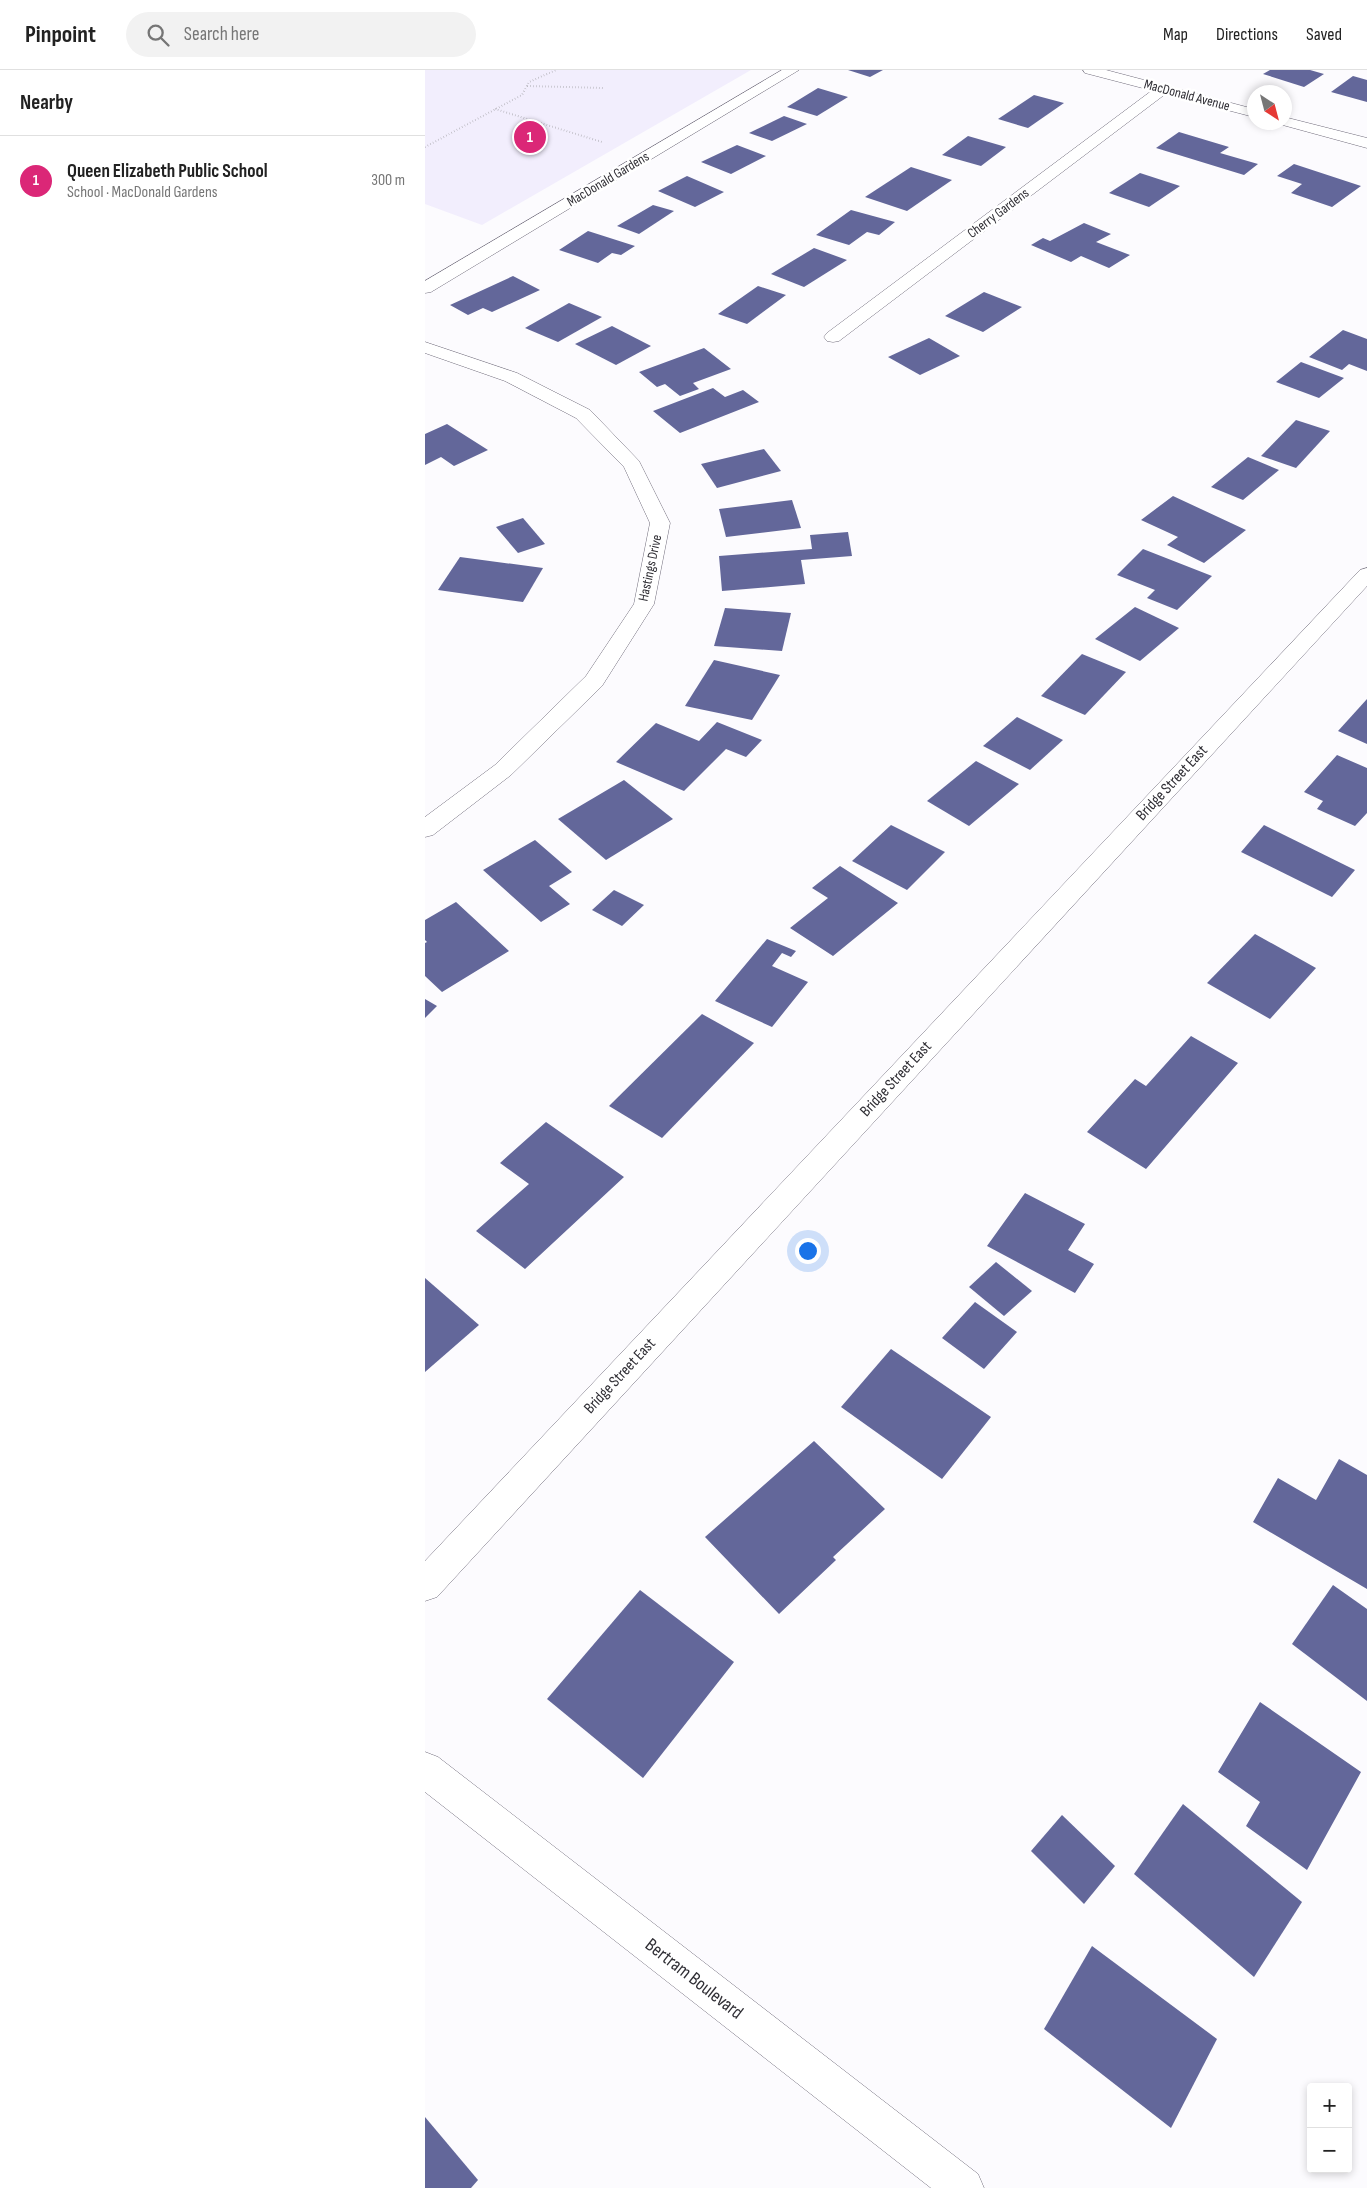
<!DOCTYPE html>
<html lang="en">
<head>
<meta charset="utf-8">
<style>
  :root { --surface:#fff; --page:#f2f2f2; --text:#222; --muted:#767676; --line:#e0e0e0; --accent:#db2777 }
  body { margin:0; font-family:"Sofia Sans Condensed",sans-serif; background:var(--page); color:var(--text) }
  .controls { position:absolute; right:15px; bottom:15px; display:grid; overflow:hidden; border-radius:5px; box-shadow:0 2px 8px #0003 }
  .controls button { width:45px; height:45px; display:grid; place-items:center; padding:0; border:0; border-bottom:1px solid var(--line); background:var(--surface); color:var(--text); font:25px sans-serif }
  .compass { position:absolute; left:822px; top:15px; width:45px; height:45px; border-radius:50%; background:var(--surface); box-shadow:0 2px 8px #0003; rotate:144deg }
  .you { position:absolute; left:382px; top:1180px; width:18px; height:18px; margin:-12px; border:4px solid #fff; border-radius:50%; background:#1a73e8; box-shadow:0 0 0 8px #1a73e833 }
  .badge { display:grid; place-items:center; width:32px; height:32px; border-radius:50%; background:var(--accent); color:#fff; font-size:16px; font-weight:700 }
  .pin { position:absolute; translate:-50% -50%; border:2px solid #fff; box-shadow:0 1px 5px #0006 }
  .list { margin:0; padding:0; list-style:none }
  h2 { display:flex; justify-content:space-between; align-items:center; height:65px; margin:0; padding:0 20px; font-size:21px }
  h2 small { font-size:16px; font-weight:400; color:var(--muted) }
  .list li { display:grid; grid-template-columns:32px 1fr auto; gap:15px; align-items:center; box-sizing:border-box; height:90px; padding:0 20px; border-top:1px solid var(--line) }
  .list b { display:block; font-size:19px; white-space:nowrap }
  .list p { margin:0; font-size:16px; white-space:nowrap; color:var(--muted) }
  .list em { font-size:16px; font-style:normal; color:var(--muted) }
  .icon { flex:none; width:28px; height:28px; fill:none; stroke:currentColor; stroke-width:2; stroke-linecap:round; stroke-linejoin:round }
  .map { position:relative; flex:none; width:942px; height:2118px; overflow:hidden }
  header { display:flex; align-items:center; gap:30px; box-sizing:border-box; height:70px; padding:0 25px; background:var(--surface); border-bottom:1px solid var(--line) }
  header strong { font-size:24px }
  nav { display:flex; gap:28px; margin-inline-start:auto; font-size:18px }
  .search { width:350px; height:45px; background:var(--page); display:flex; align-items:center; gap:12px; box-sizing:border-box; padding:0 18px; border-radius:28px; color:var(--muted); font-size:19px }
  main { display:flex }
  aside { flex:1; background:var(--surface) }
  .map>svg:first-child { display:block }
</style>
</head>
<body>
<header>
<strong>Pinpoint</strong>
<div class="search"><svg class="icon" aria-label="search" viewBox="0 0 24 24"><circle cx="10" cy="10" r="6"/><path d="M15 15l6 6"/></svg>Search here</div>
<nav><a>Map</a><a>Directions</a><a>Saved</a></nav>
</header>
<main>
<aside>
<h2>Nearby<small></small></h2>
<ul class="list">
<li><span class="badge">1</span><div><b>Queen Elizabeth Public School</b><p>School · MacDonald Gardens</p></div><em>300 m</em></li>
</ul>
</aside>
<div class="map">
<svg width="942" height="2118" viewBox="0 0 942 2118">
  <rect width="100%" height="100%" fill="#fcfbfe"/>
  <path fill="#f2eefd" d="M0 0H326L57 155 0 134Z"/>
  <g fill="#63679a">
    <path d="M423 0H458L445 7Z"/>
    <path d="M845 0H885L899 4 879 17 838 4Z"/>
    <path d="M928 6 942 10V32L906 22Z"/>
    <path d="M393 18 423 27 392 46 362 37Z"/>
    <path d="M609 25 639 33 603 58 573 49Z"/>
    <path d="M359 46 382 54 347 71 324 63Z"/>
    <path d="M754 62 804 77 795 83 833 94 819 105 731 78Z"/>
    <path d="M543 66 581 77 556 96 517 85Z"/>
    <path d="M312 75 341 86 306 104 276 92Z"/>
    <path d="M869 94 936 116 907 137 866 123 877 114 852 106Z"/>
    <path d="M486 97 527 110 482 141 440 127Z"/>
    <path d="M715 103 755 116 724 137 684 123Z"/>
    <path d="M262 106 299 122 270 137 233 121Z"/>
    <path d="M228 135 249 141 214 164 192 156Z"/>
    <path d="M426 140 470 152 454 165 442 162 424 175 391 165Z"/>
    <path d="M659 153 686 164 671 172 705 185 684 198 656 186 646 192 606 175 618 168 625 171Z"/>
    <path d="M163 161 210 176 196 185 187 183 173 193 134 180Z"/>
    <path d="M389 178 422 190 379 217 346 204Z"/>
    <path d="M88 206 115 220 67 242 58 238 43 245 25 235Z"/>
    <path d="M333 216 361 225 322 254 293 244Z"/>
    <path d="M559 222 597 237 558 262 520 246Z"/>
    <path d="M144 233 177 247 133 272 100 258Z"/>
    <path d="M187 256 226 276 191 295 150 274Z"/>
    <path d="M918 260 942 269V301L924 294 917 300 884 287Z"/>
    <path d="M504 268 535 286 495 305 463 287Z"/>
    <path d="M279 278 306 299 268 313 274 319 255 326 240 314 232 317 214 302Z"/>
    <path d="M876 292 919 308 894 328 851 312Z"/>
    <path d="M288 318 300 327 318 320 334 332 255 363 228 341Z"/>
    <path d="M871 350 905 361 871 398 836 386Z"/>
    <path d="M22 354 63 380 29 396 16 387 0 395V364Z"/>
    <path d="M339 379 356 401 292 418 276 394Z"/>
    <path d="M823 387 854 400 818 430 786 417Z"/>
    <path d="M748 426 821 460 779 493 742 475 753 467 716 450Z"/>
    <path d="M367 430 376 458 301 467 294 439Z"/>
    <path d="M98 448 120 474 93 483 71 457Z"/>
    <path d="M423 462 427 486 376 490 380 514 297 521 294 486 387 479 385 465Z"/>
    <path d="M718 479 787 506 752 540 722 528 730 520 692 505Z"/>
    <path d="M35 487 118 498 98 532 13 520Z"/>
    <path d="M710 537 754 558 715 591 670 569Z"/>
    <path d="M300 538 366 543 357 581 289 576Z"/>
    <path d="M657 584 701 602 660 645 616 626Z"/>
    <path d="M289 590 355 605 327 650 260 636Z"/>
    <path d="M942 629V674L913 661Z"/>
    <path d="M592 647 638 670 605 700 558 676Z"/>
    <path d="M292 652 337 670 321 687 301 679 259 721 191 692 231 653 274 671Z"/>
    <path d="M912 685 942 698V743L930 756 892 739 898 731 879 722Z"/>
    <path d="M551 691 594 714 544 756 502 731Z"/>
    <path d="M199 710 248 749 181 790 133 749Z"/>
    <path d="M466 755 520 782 482 820 427 791Z"/>
    <path d="M839 755 930 800 907 827 816 782Z"/>
    <path d="M110 770 147 802 124 816 145 834 116 852 58 800Z"/>
    <path d="M415 796 473 833 408 886 365 858 403 828 387 818Z"/>
    <path d="M189 820 219 835 197 856 167 840Z"/>
    <path d="M31 832 84 881 17 922 0 906V873L2 872 0 870V850Z"/>
    <path d="M830 864 891 898 845 949 782 913Z"/>
    <path d="M342 869 371 881 366 887 357 883 347 896 383 912 347 957 290 931Z"/>
    <path d="M0 929 12 936 0 948Z"/>
    <path d="M277 944 329 973 237 1068 184 1036Z"/>
    <path d="M766 966 813 993 721 1099 662 1062 710 1009 721 1016Z"/>
    <path d="M121 1052 199 1107 100 1199 51 1161 104 1114 75 1093Z"/>
    <path d="M600 1123 660 1154 643 1180 669 1194 650 1223 562 1176Z"/>
    <path d="M571 1192 607 1221 579 1246 544 1217Z"/>
    <path d="M0 1208 54 1255 0 1302Z"/>
    <path d="M550 1232 592 1262 559 1299 517 1268Z"/>
    <path d="M466 1279 566 1347 517 1409 416 1337Z"/>
    <path d="M389 1371 460 1439 408 1487 411 1490 354 1544 280 1467Z"/>
    <path d="M914 1389 942 1405V1519L828 1452 853 1408 891 1430Z"/>
    <path d="M908 1515 942 1539V1631L867 1574Z"/>
    <path d="M215 1520 309 1592 218 1708 122 1629Z"/>
    <path d="M835 1632 936 1702 882 1800 821 1756 835 1732 793 1702Z"/>
    <path d="M758 1734 877 1832 829 1907 709 1804Z"/>
    <path d="M637 1745 690 1796 659 1834 606 1781Z"/>
    <path d="M667 1876 792 1969 746 2058 619 1959Z"/>
    <path d="M0 2047 53 2110 46 2118H0Z"/>
  </g>
  <g fill="none" stroke-linecap="round" stroke-linejoin="round">
    <g stroke="#706c7b" stroke-width="1">
      <g id="minor">
        <path d="M357 0H374L6 222 0 223V211Z"/>
        <path d="M738 15 743 16 745 19 743 22 414 271 408 272 402 271 399 267 402 263 733 16Z"/>
        <path d="M0 272 92 303 165 340 214 391 245 453 229 534 177 616 86 705 8 765 0 767V747L70 695 161 606 209 534 225 453 199 397 151 348 80 311 0 283Z"/>
        <path d="M0 1682 13 1687 553 2104 559 2118H506L0 1722Z"/>
      </g>
    </g>
    <g stroke="#706c7b" stroke-width="1">
      <g id="tertiary">
        <path d="M658 0H681L829 39V47L660 3Z"/>
        <path d="M859 47 942 68V78L854 54 853 52H859Z"/>
        <path d="M942 498V516L12 1527 0 1531V1491L935 500Z"/>
      </g>
    </g>
    <g stroke="#a5a4a9" stroke-width="2" stroke-dasharray="0.5 2.5" stroke-linecap="butt">
      <path d="M102 16 178 18"/>
      <path d="M70 39 177 72"/>
      <path d="M0 77 97 25 104 12 131 0"/>
    </g>
    <use href="#minor" fill="#fff" fill-rule="evenodd"/>
    <use href="#tertiary" fill="#fff" fill-rule="evenodd"/>
  </g>
  <g text-anchor="middle" dominant-baseline="central" stroke-width="5" stroke-linejoin="round" paint-order="stroke">
    <g font-size="14" fill="#302f35" stroke="#fff">
      <text transform="translate(762 25) rotate(15)">MacDonald Avenue</text>
      <text transform="translate(183 109) rotate(-31)">MacDonald Gardens</text>
      <text transform="translate(573 143) rotate(-37)">Cherry Gardens</text>
      <text transform="translate(225 498) rotate(-78)">Hastings Drive</text>
    </g>
    <g font-size="16" fill="#302f35" stroke="#fff">
      <text transform="translate(747 713) rotate(-47)">Bridge Street East</text>
      <text transform="translate(471 1009) rotate(-47)">Bridge Street East</text>
      <text transform="translate(195 1306) rotate(-47)">Bridge Street East</text>
    </g>
    <g font-size="19" fill="#302f35" stroke="#fff">
      <text transform="translate(269 1909) rotate(38)">Bertram Boulevard</text>
    </g>
  </g>
</svg>
<div class="controls">
<button>+</button>
<button>−</button>
</div>
<svg class="compass" viewBox="-18 -18 36 36"><path d="M0-13l5 13h-10z" fill="#e53935"/><path d="M0 13l5-13h-10z" fill="#767676"/></svg>
<div class="you"></div>
<div class="pin badge" style="left:105px;top:67px">1</div>
</div>
</main>
</body>
</html>
